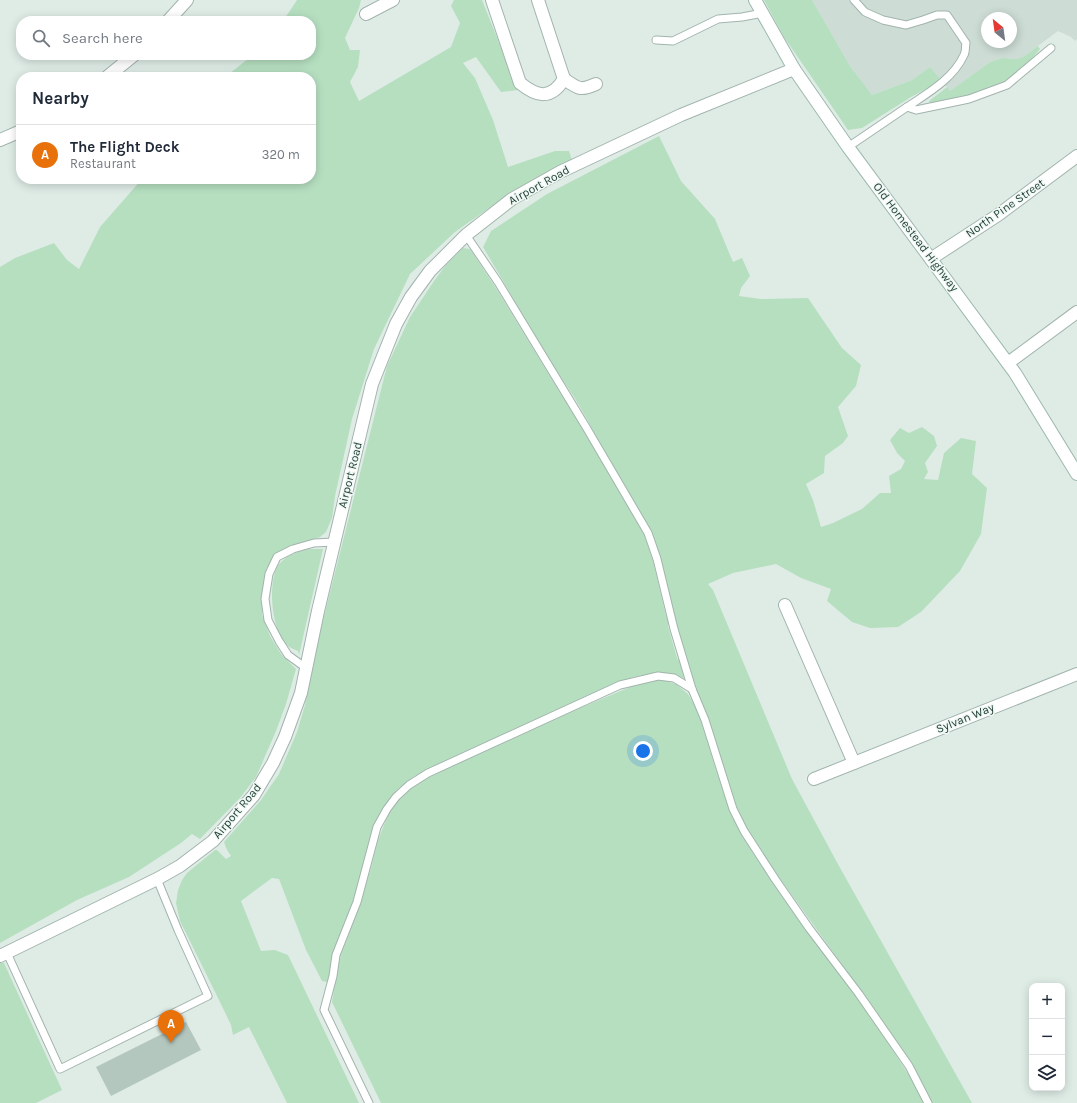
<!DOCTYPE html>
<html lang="en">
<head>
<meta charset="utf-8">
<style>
  :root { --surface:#fff; --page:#f2f2f3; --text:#1f2937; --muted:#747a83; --line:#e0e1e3; --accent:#0b8043 }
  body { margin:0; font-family:Karla,sans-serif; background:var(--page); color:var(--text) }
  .controls { position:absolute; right:12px; bottom:12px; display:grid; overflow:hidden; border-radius:8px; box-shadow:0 2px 10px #0003 }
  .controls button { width:36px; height:36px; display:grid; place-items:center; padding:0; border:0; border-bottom:1px solid var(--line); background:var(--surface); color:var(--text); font:20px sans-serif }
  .compass { position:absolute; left:981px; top:12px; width:36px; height:36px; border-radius:50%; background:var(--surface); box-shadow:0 2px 10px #0003; rotate:331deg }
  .you { position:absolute; left:643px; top:751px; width:14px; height:14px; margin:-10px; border:3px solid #fff; border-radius:50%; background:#1a73e8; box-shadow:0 0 0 6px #1a73e833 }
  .badge { display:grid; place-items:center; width:26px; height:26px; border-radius:50%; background:var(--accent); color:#fff; font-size:13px; font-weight:700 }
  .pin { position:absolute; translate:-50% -33px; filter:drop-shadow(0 1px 2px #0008) }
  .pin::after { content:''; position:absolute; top:21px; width:14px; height:12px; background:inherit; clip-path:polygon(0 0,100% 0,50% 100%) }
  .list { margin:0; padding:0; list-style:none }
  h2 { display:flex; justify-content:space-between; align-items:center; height:52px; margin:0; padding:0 16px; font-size:17px }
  h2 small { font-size:13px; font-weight:400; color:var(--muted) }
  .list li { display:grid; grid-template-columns:26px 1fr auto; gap:12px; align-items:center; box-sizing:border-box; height:60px; padding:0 16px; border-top:1px solid var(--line) }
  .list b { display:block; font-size:15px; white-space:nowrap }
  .list p { margin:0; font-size:13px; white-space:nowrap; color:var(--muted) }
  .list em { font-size:13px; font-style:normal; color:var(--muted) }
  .icon { flex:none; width:22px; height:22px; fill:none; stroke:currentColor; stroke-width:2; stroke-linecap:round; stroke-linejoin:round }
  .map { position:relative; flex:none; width:1077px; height:1103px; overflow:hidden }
  .search { position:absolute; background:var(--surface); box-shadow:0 2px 10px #0003; left:16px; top:16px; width:300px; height:44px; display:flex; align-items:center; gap:10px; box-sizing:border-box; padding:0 14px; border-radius:16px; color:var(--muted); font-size:15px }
  .panel { position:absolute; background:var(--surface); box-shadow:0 2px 10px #0003; left:16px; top:72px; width:300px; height:112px; border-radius:16px }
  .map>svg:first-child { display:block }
</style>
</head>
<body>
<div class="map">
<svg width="1077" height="1103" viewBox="0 0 1077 1103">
  <rect width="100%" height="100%" fill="#dfece6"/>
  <path fill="#cddcd5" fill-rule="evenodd" d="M812 0H1077V39L1075 41 1071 37 1058 31 1023 57 1017 59 1002 58 990 62 950 91 930 67 912 80 872 95 850 66ZM987 18H1011V42H987Z"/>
  <g fill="#b6dfc0">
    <path d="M297 0H361L359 8 345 38 350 50H360L358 67 350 82 359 101 451 47 460 23 451 6 454 0H482L518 90 501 92 476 57 463 63 475 78 493 120 508 167 555 151H569L572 160 555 171 492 206 455 232 410 274 374 349 352 419 335 496 332 518 326 532 320 537 288 548 275 555 266 569 262 598V615L270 636 281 654 296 669 286 704 276 731 256 777 240 798 200 839 192 834 181 843 129 877 77 900 0 943V267L15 258 54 243 67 260 79 269 100 227 142 179H311V77H225L253 55H311V21H283Z"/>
    <path d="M764 0H812L850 66 872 95 912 80 930 67 941 80 932 86 911 97 862 128 848 130 784 37Z"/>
    <path d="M1038 46 1040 49 1025 67 1001 84 960 99H948L930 104 929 101 947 87 950 91 990 62 1002 58 1017 59 1023 57Z"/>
    <path d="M659 136 681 181 715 219 733 262 742 258 750 276 741 288 739 296 761 299 808 298 842 348 861 365 856 386 838 407 848 436 843 443 825 456 824 473 806 484 813 500 821 527 833 523 862 509 880 493H891L889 476 901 469 905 461 897 453 890 440 900 428 909 433 922 427 934 436 937 446 925 463 928 472 924 479 938 480 944 453 961 438 976 441 972 474 987 488 981 534 960 571 921 612 898 627 870 628 852 622 827 601 831 589 801 578 776 564 733 573 708 584 713 590 792 779 839 866 972 1103H932L913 1065 862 992 770 865 745 826 735 803 669 615 674 612 670 604 668 587 664 584 657 555 588 421 574 397 552 364 483 247 491 231 547 194Z"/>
    <path d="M463 248 470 249 496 288 554 383 587 435 644 534 653 561 666 616 668 621V626L677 658 680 662 684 679C666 670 652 673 633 677L450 758 413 777 399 788 386 804 376 821 370 838 355 900 346 918 333 954 329 978 327 982 322 981 306 950 279 879 272 878 241 901 261 951 275 950 288 955 359 1103H287L249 1027 233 1035 231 1025 218 998 180 921 176 903 178 890 182 880 187 873 215 850H217L226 859 231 856 227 850 224 842 261 800 279 774 297 732 305 705 319 636 387 366 410 317 434 281 446 265Z"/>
    <path d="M309 549H323L299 655 298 651C294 649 290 648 287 645 271 632 266 576 281 562 289 554 298 552 309 549Z"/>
    <path d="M658 679 676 684 688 694 695 706 701 721 716 770 731 813 748 844 789 906 832 965 862 1003 914 1083 924 1103H381L332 1002 337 970 341 955 354 921 371 868 378 840 388 815 401 796 417 783 431 775 542 724 642 682Z"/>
    <path d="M0 963H4L62 1090 36 1103H0Z"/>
  </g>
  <path fill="#b4c7bf" d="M186 1022 201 1050 111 1096 96 1067Z"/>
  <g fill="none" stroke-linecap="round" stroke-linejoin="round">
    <g stroke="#a2b4ad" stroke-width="9">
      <g id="lane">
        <path d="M854 0 865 12 883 20 906 25 923 20 937 15H947L966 43C965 47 966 52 964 55 953 79 928 93 907 107"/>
        <path d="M656 40 673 41 718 19 742 17 763 13"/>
        <path d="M848 147 907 107 916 110 969 99 1007 85 1051 48"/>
        <path d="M466 235 498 282 586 427 648 533 657 559 674 629 692 689 705 720 733 809 744 831 775 879 809 928 859 994 909 1066 928 1103"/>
        <path d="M306 668 288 655 279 641 268 620 265 599 269 574 277 557 293 549 314 543 334 542"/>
        <path d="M7 953 60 1069 208 996 178 930 157 879"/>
        <path d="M369 1103 324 1010 333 976 336 955 357 902 377 827 387 809 396 797 409 785 428 773 620 685 658 676 674 678 692 689"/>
      </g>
    </g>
    <g stroke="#a2b4ad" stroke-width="14">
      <g id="street">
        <path d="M492 0 520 83C537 97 551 100 564 79"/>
        <path d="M538 0 564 79"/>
        <path d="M366 14 393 0"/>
        <path d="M168 21 187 0"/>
        <path d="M107 77 134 55"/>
        <path d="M564 79C579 89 580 91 596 84"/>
        <path d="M0 140 21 131"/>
        <path d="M932 258 998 215 1077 156"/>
        <path d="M1008 363 1077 312"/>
        <path d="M785 605 854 763"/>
        <path d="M814 779 1077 674"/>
        <path d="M0 956 157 879 180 866 213 841 254 795 273 763 285 737 301 693 318 611 372 384 396 324 411 297 430 271 466 235 512 199 560 172 681 115 794 69"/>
      </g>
    </g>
    <g stroke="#9db9ae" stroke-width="14">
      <path id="secondary" d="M755 0 794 69 848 147 1015 373 1077 474"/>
    </g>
    <use href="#lane" stroke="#fff" stroke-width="7"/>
    <use href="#street" stroke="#fff" stroke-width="12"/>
    <use href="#secondary" stroke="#fff" stroke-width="12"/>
  </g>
  <g text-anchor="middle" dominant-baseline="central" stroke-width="3" stroke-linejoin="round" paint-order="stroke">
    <g font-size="12" fill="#1f3d34" stroke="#f0f8f4">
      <text transform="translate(539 185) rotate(-29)">Airport Road</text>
      <text transform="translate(1005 208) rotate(-35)">North Pine Street</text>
      <text transform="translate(916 237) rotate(53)">Old Homestead Highway</text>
      <text transform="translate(350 475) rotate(-76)">Airport Road</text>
      <text transform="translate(965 718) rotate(-22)">Sylvan Way</text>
      <text transform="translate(237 811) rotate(-50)">Airport Road</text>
    </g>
  </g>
</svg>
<div class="controls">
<button>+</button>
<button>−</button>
<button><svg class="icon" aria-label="layers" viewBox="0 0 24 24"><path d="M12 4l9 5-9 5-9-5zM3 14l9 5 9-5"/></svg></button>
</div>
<svg class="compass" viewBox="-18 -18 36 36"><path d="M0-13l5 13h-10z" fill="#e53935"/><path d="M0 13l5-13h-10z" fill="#747a83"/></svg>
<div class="you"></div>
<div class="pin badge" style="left:171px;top:1043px;background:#e8710a">A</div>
<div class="search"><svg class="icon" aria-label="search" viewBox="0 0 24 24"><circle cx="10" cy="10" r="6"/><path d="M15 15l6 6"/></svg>Search here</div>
<section class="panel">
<h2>Nearby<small></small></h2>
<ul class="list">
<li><span class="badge" style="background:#e8710a">A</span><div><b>The Flight Deck</b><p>Restaurant</p></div><em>320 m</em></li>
</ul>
</section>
</div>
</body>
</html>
